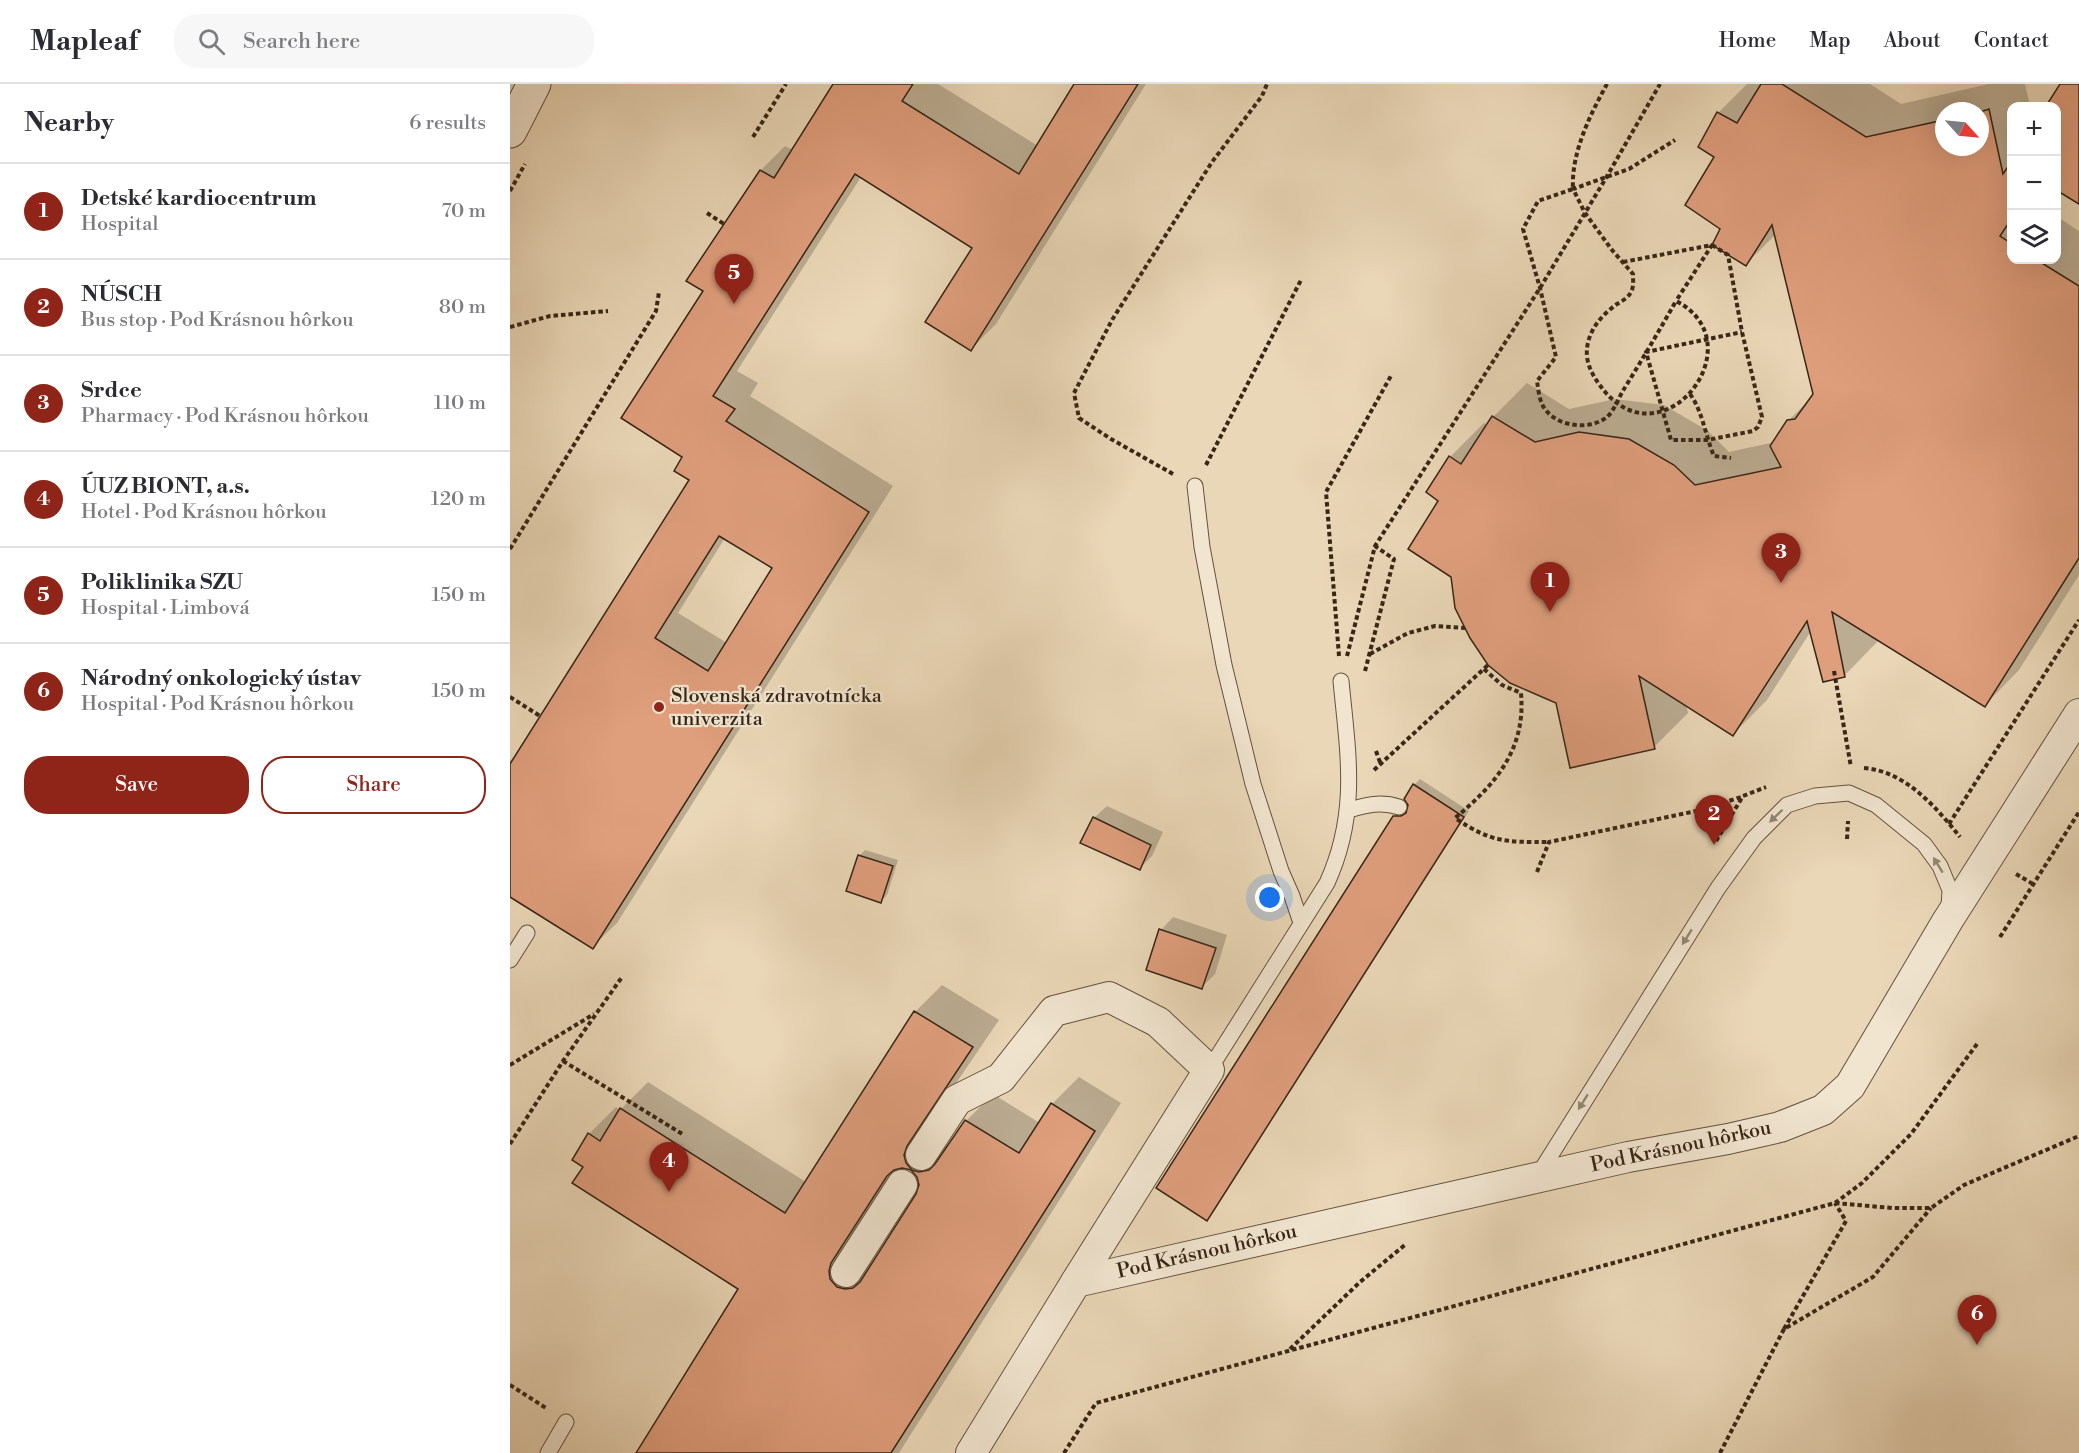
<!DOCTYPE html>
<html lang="en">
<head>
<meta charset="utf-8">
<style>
  :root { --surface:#fff; --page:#f7f7f7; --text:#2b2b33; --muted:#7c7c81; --line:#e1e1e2; --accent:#8f2418 }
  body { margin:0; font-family:"Libre Bodoni",serif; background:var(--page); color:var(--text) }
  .controls { position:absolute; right:18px; top:18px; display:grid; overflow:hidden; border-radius:12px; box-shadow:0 6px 24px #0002 }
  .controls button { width:54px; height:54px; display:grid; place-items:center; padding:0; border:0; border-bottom:2px solid var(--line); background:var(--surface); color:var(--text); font:30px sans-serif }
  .compass { position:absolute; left:1425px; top:18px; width:54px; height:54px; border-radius:50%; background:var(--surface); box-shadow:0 6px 24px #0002; rotate:117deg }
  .you { position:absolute; left:760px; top:814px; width:21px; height:21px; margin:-15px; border:4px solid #fff; border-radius:50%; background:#1a73e8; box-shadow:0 0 0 9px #1a73e833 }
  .badge { display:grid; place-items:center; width:39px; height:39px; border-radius:50%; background:var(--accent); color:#fff; font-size:20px; font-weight:700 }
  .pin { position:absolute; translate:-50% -50px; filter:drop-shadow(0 2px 3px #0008) }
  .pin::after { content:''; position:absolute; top:32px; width:21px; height:18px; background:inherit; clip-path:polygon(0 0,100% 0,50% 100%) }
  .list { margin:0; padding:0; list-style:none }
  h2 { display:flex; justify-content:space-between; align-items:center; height:78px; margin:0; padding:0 24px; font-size:26px }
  h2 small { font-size:20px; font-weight:400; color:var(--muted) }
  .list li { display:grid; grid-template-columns:39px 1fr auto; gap:18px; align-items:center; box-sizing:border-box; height:96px; padding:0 24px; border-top:2px solid var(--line) }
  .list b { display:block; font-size:22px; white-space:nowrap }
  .list p { margin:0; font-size:20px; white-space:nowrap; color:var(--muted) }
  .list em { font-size:20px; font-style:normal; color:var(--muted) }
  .actions { display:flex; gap:12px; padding:18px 24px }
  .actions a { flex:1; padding:14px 0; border:2px solid var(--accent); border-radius:24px; text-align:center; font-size:21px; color:var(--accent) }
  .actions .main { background:var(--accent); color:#fff }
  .icon { flex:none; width:33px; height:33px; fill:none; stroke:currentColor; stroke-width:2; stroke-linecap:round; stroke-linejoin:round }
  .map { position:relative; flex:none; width:1569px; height:1369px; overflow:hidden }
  header { display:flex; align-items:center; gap:36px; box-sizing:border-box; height:84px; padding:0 30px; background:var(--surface); border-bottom:2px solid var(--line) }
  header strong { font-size:28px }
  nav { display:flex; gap:33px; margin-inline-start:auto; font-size:21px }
  .search { width:420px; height:54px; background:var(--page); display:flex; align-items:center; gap:15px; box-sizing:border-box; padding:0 21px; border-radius:24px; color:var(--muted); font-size:22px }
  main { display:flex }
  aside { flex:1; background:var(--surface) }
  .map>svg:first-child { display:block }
</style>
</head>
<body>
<header>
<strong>Mapleaf</strong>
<div class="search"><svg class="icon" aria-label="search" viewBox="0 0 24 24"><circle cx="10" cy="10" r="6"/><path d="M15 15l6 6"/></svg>Search here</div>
<nav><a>Home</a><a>Map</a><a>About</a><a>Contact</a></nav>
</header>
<main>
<aside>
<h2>Nearby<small>6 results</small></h2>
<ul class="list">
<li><span class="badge">1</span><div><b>Detské kardiocentrum</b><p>Hospital</p></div><em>70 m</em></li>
<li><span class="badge">2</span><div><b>NÚSCH</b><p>Bus stop · Pod Krásnou hôrkou</p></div><em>80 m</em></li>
<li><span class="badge">3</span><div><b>Srdce</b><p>Pharmacy · Pod Krásnou hôrkou</p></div><em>110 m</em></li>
<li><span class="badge">4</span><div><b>ÚUZ BIONT, a.s.</b><p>Hotel · Pod Krásnou hôrkou</p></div><em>120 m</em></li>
<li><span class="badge">5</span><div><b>Poliklinika SZU</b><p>Hospital · Limbová</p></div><em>150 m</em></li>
<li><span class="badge">6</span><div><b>Národný onkologický ústav</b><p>Hospital · Pod Krásnou hôrkou</p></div><em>150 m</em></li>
</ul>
<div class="actions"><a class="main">Save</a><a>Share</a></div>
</aside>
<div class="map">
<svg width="1569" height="1369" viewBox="0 0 1569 1369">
  <rect width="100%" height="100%" fill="#ead7b7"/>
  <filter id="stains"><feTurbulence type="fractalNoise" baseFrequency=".00333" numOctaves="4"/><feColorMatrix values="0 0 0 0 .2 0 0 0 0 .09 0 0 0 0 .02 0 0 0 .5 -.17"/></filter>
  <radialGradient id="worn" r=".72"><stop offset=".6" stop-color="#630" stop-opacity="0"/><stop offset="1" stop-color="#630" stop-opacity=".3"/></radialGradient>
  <g fill="#0003" fill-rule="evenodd">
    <path d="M325 0H428L528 62 566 0H636L486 240 461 265 464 163 351 93 227 287 248 299 240 312 383 402 107 839 82 863 0 811V675L3 677 181 396 174 373 195 206 251 86 275 62 283 66ZM215 454 264 484 217 559 168 529Z"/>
    <path d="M1237 0H1360L1391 20 1479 0H1515L1520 22H1502V176H1546V132L1569 147V491L1509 586 1475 621 1368 554V557L1334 592 1301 547 1257 616 1223 650 1176 620 1178 629 1144 663 930 417 940 373 974 339 978 341 983 333 1017 299 1059 325 1105 315 1154 321 1198 347 1219 368 1265 358 1278 337 1305 310 1266 150 1236 180 1212 144 1206 72 1190 62 1209 28ZM1434 27H1470V63H1434Z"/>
    <path d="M910 695 959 727 703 1129 697 1135 885 733 891 726 898 727 904 701Z"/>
    <path d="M597 722 653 748 642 772 629 785 584 734Z"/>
    <path d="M355 766 388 776 377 811 371 817 349 772Z"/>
    <path d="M663 833 717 851 705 890 692 903 651 846Z"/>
    <path d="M432 901 489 936 423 1033 428 1058 438 1062 456 1037 483 1010 530 1039 542 1020 569 993 611 1019 389 1369H127L230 1205 75 1082 79 1050 106 1023 110 1026 138 998 296 1098 405 928ZM392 1082 403 1086 408 1092 411 1101 408 1110 362 1179 354 1176 348 1150Z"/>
  </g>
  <g fill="#df9e7c" stroke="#372616" stroke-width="1.5" fill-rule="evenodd">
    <path d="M323 0H403L392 17 509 90 564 0H628L461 267 415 238 462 164 345 90 203 312 225 325 216 337 359 428 83 865 0 813V680L179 396 164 387 172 373 111 334 193 207 176 197 250 86 264 94ZM209 452 262 484 198 587 145 554Z"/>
    <path d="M1251 0H1272L1356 53 1434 36V63H1470V28L1479 25 1493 90 1502 77V134L1490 152 1502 160V176H1527L1569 202V474L1475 623 1322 528 1335 593 1313 598 1297 537 1223 652 1129 592 1145 665 1060 684 1046 619 1000 599 978 581 960 554 945 524 941 493 898 465 928 417 916 408 939 372 951 380 982 332 1025 358 1069 348 1119 355 1164 381 1185 401 1271 383 1260 362 1277 336 1285 335 1303 310 1262 141 1236 182 1202 161 1210 145 1175 121 1204 73 1188 63 1207 28 1227 39Z"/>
    <path d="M1550 0H1569V120L1546 106V22H1536Z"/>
    <path d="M903 700 954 733 697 1137 646 1104 883 732H891L896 729 898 721 894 715Z"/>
    <path d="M583 733 641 761 630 786 570 759Z"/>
    <path d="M348 771 383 782 371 819 336 807Z"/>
    <path d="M649 845 706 864 692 905 636 886Z"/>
    <path d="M404 927 463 963 397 1062 394 1071 396 1079 402 1086 409 1088 419 1086 425 1080 455 1036 509 1069 541 1019 585 1047 554 1097 381 1369H126L228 1205 62 1099 73 1083 62 1076 78 1049 90 1057 110 1024 275 1129ZM392 1084 401 1086 407 1093 409 1101 406 1110 350 1198 343 1204 335 1205 327 1203 320 1195 319 1187 321 1179 377 1092 384 1086Z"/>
  </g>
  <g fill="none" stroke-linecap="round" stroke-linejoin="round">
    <g stroke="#64523e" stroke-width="17">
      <g id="service">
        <path d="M685 402 692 463 714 581 743 700 771 787 782 812 791 839"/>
        <path d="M839 726C856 721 871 717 889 723"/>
        <path d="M0 876 17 849"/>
        <path d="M699 986 817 799C849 729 838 670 831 597"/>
        <path d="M1027 1093 1208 804 1244 754 1277 721 1305 712 1339 709 1366 721 1414 760 1430 782 1440 806 1439 824"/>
        <path d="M38 1369 56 1338"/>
      </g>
    </g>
    <g stroke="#64523e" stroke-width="32">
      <g id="minor">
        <path d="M411 1071 447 1016 491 994 544 927 599 913 648 938 699 986 566 1198"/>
        <path d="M336 1188 392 1101"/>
        <path d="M461 1369 566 1198 1118 1073 1218 1055 1270 1043 1313 1026 1340 1002 1438 836 1569 630"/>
      </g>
    </g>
    <g stroke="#64523e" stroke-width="35">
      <path id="tertiary" d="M0 47 24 0"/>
    </g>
    <g stroke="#372616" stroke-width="4" stroke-dasharray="4.5 3" stroke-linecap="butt">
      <path d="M1097 0C1080 31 1061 69 1063 105L1028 117 1013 145 1030 204 1046 273 1027 297C1028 304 1029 313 1032 320 1042 342 1078 348 1097 333 1104 327 1109 313 1114 305 1132 276 1149 247 1166 217 1246 258 1157 377 1096 309 1087 298 1079 287 1077 273 1075 250 1090 232 1107 220 1112 217 1118 214 1121 208 1124 203 1123 196 1123 190L1102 166 1075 129 1063 105 1119 85 1165 56"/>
      <path d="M243 53 276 0"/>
      <path d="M0 107 15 80"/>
      <path d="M197 129 214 140"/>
      <path d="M1202 161 1218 171 1232 248 1252 333 1248 343 1243 347 1197 356H1161L1136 268 1232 248"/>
      <path d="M1113 178 1202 161 1166 217"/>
      <path d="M0 243 40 232 98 227"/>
      <path d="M1180 310C1193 328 1195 351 1204 372L1221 374"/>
      <path d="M696 381 791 196"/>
      <path d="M663 390 601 355 569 334 564 309 602 236 702 78 752 12 757 0"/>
      <path d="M0 465 146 227 149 208"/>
      <path d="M860 570 898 549 925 542 955 544"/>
      <path d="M829 572 816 408 882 290"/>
      <path d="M837 572 865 462 1030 204 1096 94 1150 0"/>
      <path d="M974 585 992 601 1011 609C1016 665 986 700 945 734 982 759 996 758 1039 758"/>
      <path d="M855 587 884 475 865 462"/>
      <path d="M1324 587 1341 683"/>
      <path d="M0 613 30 632"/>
      <path d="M866 667 871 681"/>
      <path d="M1354 684C1395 687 1426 723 1450 753"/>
      <path d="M864 686 978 581"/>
      <path d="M1439 740 1569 536"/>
      <path d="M1337 755 1338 737"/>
      <path d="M1206 757 1233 712 1256 703"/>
      <path d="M1027 788 1039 758 1191 726 1231 713"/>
      <path d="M1506 790 1523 800"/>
      <path d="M1490 853 1569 728"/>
      <path d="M53 977 174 1051"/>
      <path d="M0 981 84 930"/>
      <path d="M0 1060 53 977 112 893"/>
      <path d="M1325 1119 1382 1124H1421L1454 1101 1569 1052"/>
      <path d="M1274 1245 1336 1137 1325 1119"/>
      <path d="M780 1265 850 1198 896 1160"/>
      <path d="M0 1301 36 1324"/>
      <path d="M554 1369 586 1319 1325 1119 1352 1099 1401 1050 1467 960"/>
      <path d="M1210 1369 1274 1245 1363 1193 1421 1124"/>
    </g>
    <use href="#service" stroke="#f1e5d0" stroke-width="15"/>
    <use href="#minor" stroke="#f1e5d0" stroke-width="30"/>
    <use href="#tertiary" stroke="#f1e5d0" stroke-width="33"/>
  </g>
  <defs><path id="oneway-solid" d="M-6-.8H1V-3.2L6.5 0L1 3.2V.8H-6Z" transform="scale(1.5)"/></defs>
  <g fill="#948673">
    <use href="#oneway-solid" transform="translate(1266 732) rotate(136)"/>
    <use href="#oneway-solid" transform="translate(1428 781) rotate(-121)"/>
    <use href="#oneway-solid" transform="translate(1177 853) rotate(122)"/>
    <use href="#oneway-solid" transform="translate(1073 1018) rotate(122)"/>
  </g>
  <circle fill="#8f2418" stroke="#f1e5d0" stroke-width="2" cx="149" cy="623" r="6"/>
  <g text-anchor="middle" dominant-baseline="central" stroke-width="4.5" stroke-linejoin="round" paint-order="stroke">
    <g font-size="20" fill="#372616" stroke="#f1e5d0" text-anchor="start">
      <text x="161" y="612">Slovenská zdravotnícka<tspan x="161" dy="23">univerzita</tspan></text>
    </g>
    <g font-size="20" fill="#372616" stroke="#f1e5d0">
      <text transform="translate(1171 1063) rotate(-12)">Pod Krásnou hôrkou</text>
      <text transform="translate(697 1168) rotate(-13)">Pod Krásnou hôrkou</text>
    </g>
  </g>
  <rect width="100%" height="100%" filter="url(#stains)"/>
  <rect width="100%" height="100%" fill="url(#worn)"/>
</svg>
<div class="controls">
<button>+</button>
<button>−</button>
<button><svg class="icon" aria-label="layers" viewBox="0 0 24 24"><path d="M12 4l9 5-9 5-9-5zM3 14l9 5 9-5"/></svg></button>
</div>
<svg class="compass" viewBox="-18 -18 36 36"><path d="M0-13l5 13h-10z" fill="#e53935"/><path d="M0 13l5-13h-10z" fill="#7c7c81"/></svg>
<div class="you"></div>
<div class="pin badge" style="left:1040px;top:528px">1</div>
<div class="pin badge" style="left:1204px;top:761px">2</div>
<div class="pin badge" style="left:1271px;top:499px">3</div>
<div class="pin badge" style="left:159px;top:1108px">4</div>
<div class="pin badge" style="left:224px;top:220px">5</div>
<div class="pin badge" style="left:1467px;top:1261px">6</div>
</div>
</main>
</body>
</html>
